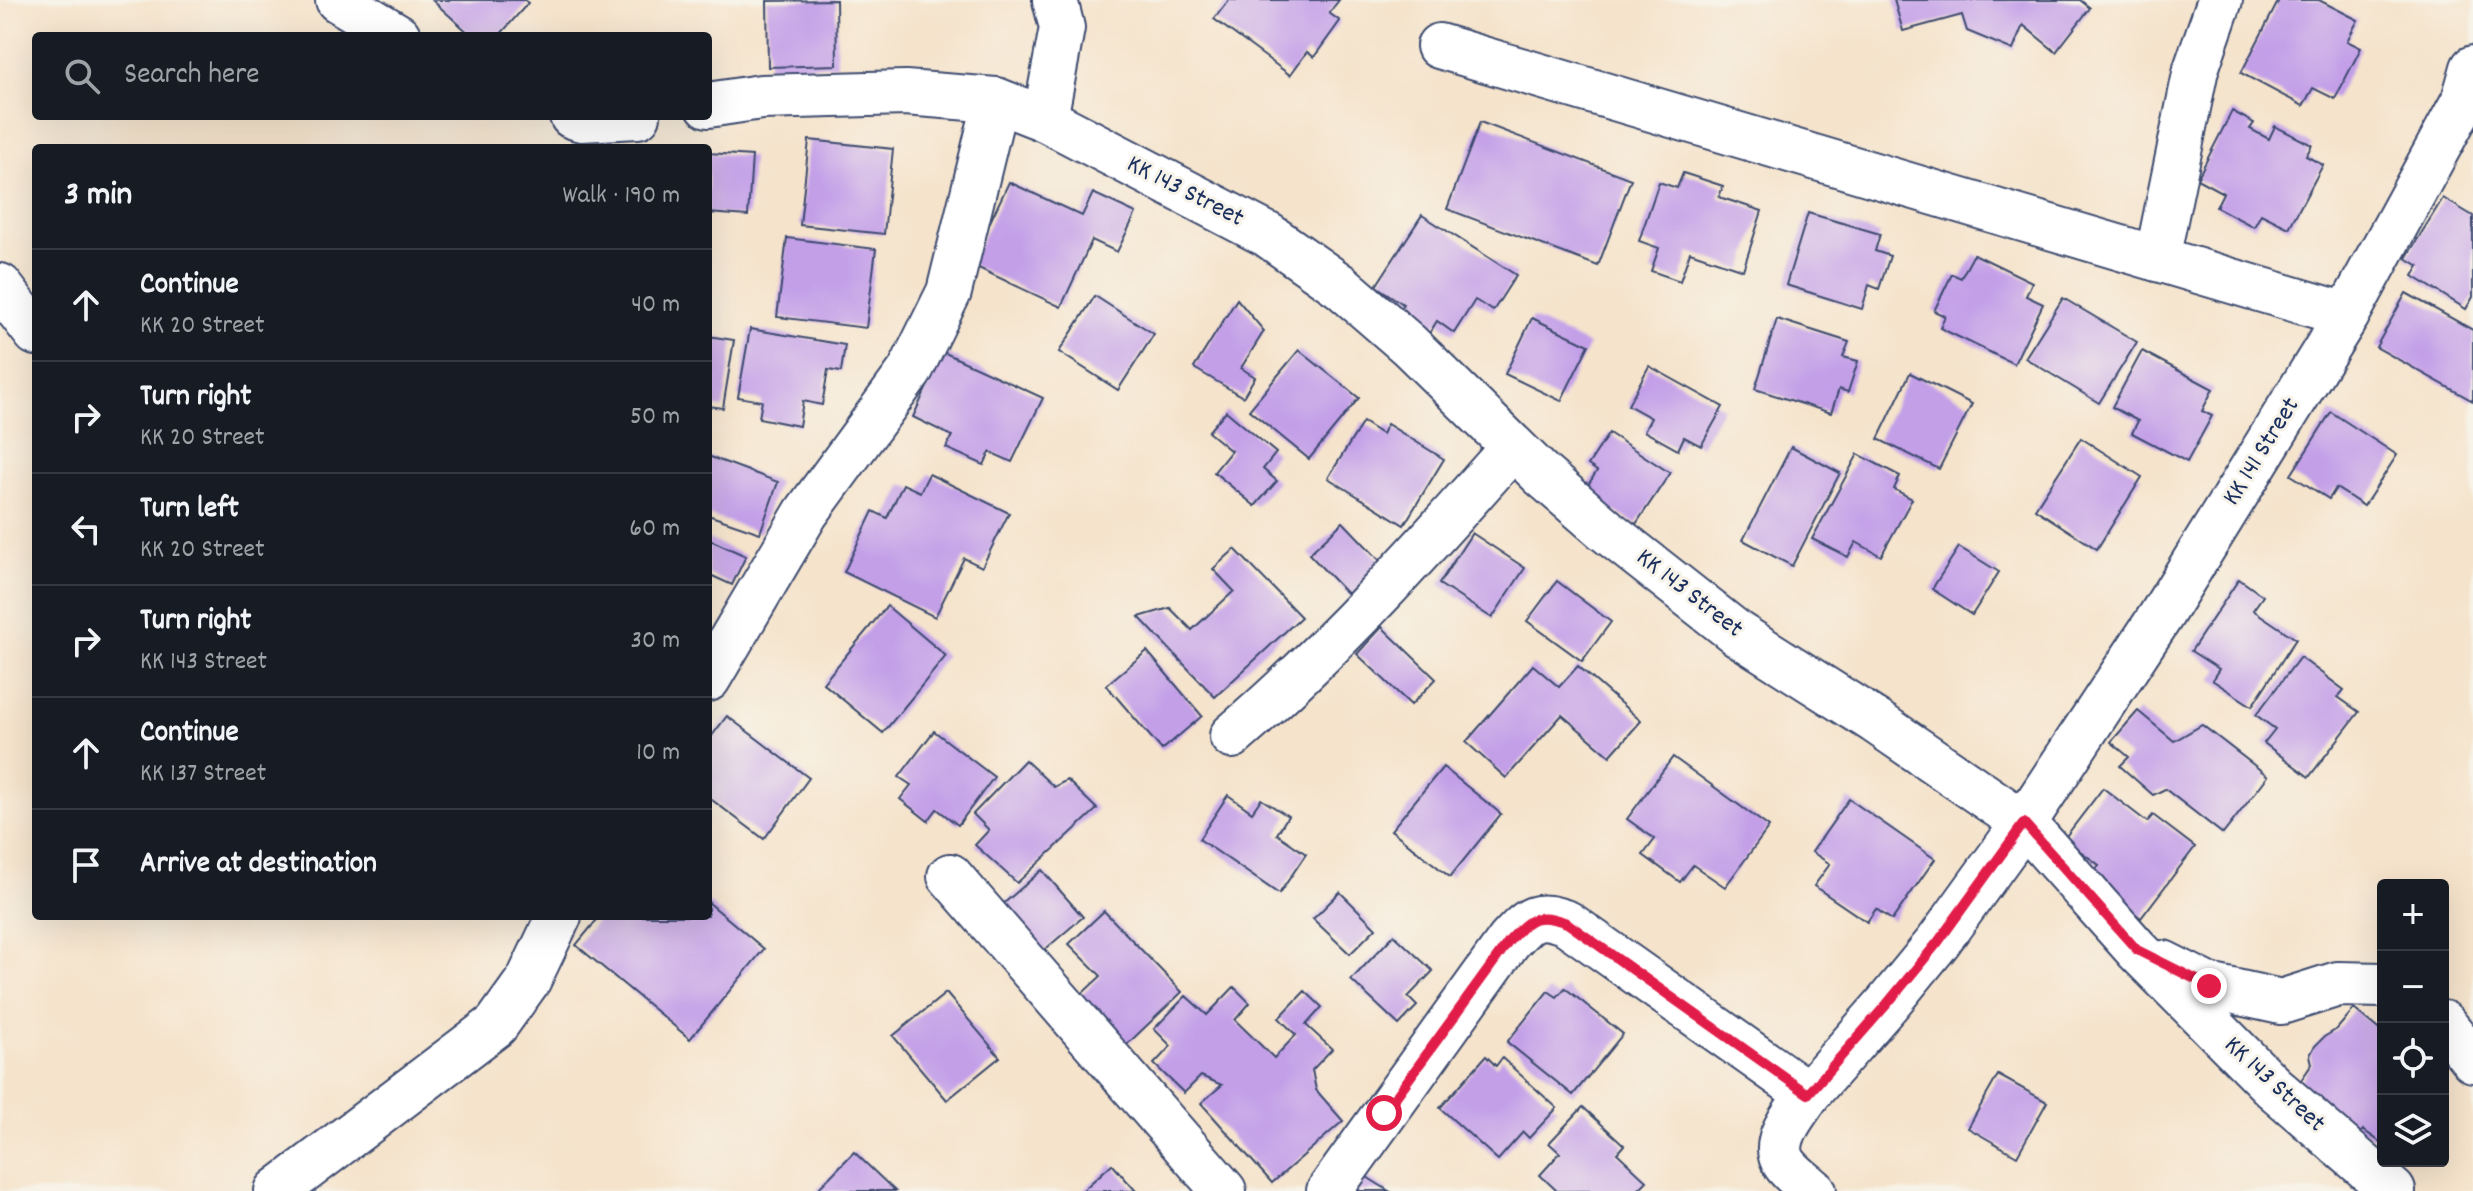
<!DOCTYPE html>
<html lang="en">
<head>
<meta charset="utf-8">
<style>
  :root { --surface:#171b24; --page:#242831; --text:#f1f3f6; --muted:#9ea1a6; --line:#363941 }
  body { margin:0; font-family:Dekko,sans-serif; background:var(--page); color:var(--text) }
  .controls { position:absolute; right:24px; bottom:24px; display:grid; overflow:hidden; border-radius:8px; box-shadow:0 8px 32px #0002 }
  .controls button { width:72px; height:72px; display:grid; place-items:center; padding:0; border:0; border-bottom:2px solid var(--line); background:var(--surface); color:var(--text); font:40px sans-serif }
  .stop { position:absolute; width:24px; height:24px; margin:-18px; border:6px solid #e11d48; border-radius:50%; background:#fff }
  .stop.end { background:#e11d48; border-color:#fff; box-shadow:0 2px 8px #0008 }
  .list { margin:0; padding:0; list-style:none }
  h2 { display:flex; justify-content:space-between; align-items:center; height:104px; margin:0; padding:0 32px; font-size:34px }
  h2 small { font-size:26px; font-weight:400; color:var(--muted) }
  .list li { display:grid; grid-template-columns:52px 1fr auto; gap:24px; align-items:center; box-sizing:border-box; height:112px; padding:0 32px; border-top:2px solid var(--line) }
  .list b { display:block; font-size:30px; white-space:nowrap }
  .list p { margin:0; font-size:26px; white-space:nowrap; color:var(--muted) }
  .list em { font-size:26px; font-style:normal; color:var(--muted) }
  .icon { flex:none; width:44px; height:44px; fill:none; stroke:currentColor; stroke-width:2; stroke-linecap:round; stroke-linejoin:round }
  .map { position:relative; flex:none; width:2473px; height:1191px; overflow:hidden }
  .search { position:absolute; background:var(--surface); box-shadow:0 8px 32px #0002; left:32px; top:32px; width:680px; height:88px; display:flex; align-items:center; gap:20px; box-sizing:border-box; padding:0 28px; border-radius:8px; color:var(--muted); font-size:30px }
  .panel { position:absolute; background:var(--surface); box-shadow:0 8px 32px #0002; left:32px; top:144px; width:680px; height:776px; border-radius:8px }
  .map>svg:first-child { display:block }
</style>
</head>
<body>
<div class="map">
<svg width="2473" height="1191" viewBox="0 0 2473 1191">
  <rect width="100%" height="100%" fill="#f7f3e8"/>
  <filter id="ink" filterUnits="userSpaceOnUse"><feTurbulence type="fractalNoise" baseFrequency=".0125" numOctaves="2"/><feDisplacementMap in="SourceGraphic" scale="16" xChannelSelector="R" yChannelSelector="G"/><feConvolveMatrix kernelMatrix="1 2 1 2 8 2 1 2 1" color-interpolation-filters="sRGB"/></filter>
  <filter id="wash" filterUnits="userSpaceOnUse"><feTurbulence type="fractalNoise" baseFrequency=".006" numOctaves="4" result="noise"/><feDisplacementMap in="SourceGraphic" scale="32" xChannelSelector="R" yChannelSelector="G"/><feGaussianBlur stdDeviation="1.8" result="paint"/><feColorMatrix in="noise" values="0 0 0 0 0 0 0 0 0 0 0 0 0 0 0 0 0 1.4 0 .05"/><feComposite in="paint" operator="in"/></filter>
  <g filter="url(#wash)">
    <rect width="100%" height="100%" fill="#f5e3cb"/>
    <g id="blocks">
      <g fill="#c39fe8">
        <path d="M432 0H525L528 3 499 36H472Z"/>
        <path d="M836 0 837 65 768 67 767 1Z"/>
        <path d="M1229 0H1339L1329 13 1340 21 1314 57 1307 52 1290 75 1214 19Z"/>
        <path d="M1894 0H2080L2090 8 2056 52 2023 25 2013 50 1967 31 1962 15 1903 31Z"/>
        <path d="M2279 0H2319L2358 20 2347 41 2361 48 2335 99 2313 88 2303 106 2241 73Z"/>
        <path d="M2232 111 2254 123 2250 129 2269 139 2275 126 2312 145 2306 156 2323 165 2289 228 2261 214 2254 227 2216 207 2223 193 2197 179Z"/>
        <path d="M1480 122 1631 179 1598 266 1447 209Z"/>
        <path d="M809 140 893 149 884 234 800 225Z"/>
        <path d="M708 153 752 156 748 216 708 213Z"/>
        <path d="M1683 173 1723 186 1719 197 1762 211 1743 270 1690 252 1680 281 1651 271 1659 248 1639 241 1659 182 1677 188Z"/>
        <path d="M1009 182 1082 216 1093 193 1136 213 1117 252 1092 240 1061 307 970 264Z"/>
        <path d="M2443 198 2473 216V297L2466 309 2413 276 2419 266 2406 258Z"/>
        <path d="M1808 213 1880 234 1875 251 1890 256 1879 289 1869 285 1862 309 1786 285Z"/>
        <path d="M1422 215 1516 275 1493 311 1475 300 1454 333 1437 321 1427 337 1395 317 1403 304 1376 286Z"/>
        <path d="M787 238 876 249 866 328 777 317Z"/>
        <path d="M1974 254 2032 282 2026 296 2043 304 2014 364 1940 328 1945 316 1934 311 1952 274 1961 278Z"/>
        <path d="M2406 293 2473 330V401L2376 347Z"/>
        <path d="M1095 296 1154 334 1118 390 1059 352Z"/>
        <path d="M2063 298 2137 342 2099 403 2025 358Z"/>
        <path d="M1237 299 1264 331 1241 368 1255 377 1243 397 1194 368Z"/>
        <path d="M1532 318 1589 345 1561 401 1505 374Z"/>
        <path d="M1777 319 1849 342 1843 357 1858 361 1848 392 1839 389 1831 413 1755 389Z"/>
        <path d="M750 329 845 345 841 372 828 370 822 405 803 401 799 426 759 418 762 401 738 397Z"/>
        <path d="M708 336 734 340 723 408 708 406Z"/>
        <path d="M1299 350 1359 398 1309 459 1249 410Z"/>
        <path d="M2142 351 2213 389 2202 411 2212 416 2187 462 2132 433 2138 421 2112 407Z"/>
        <path d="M943 352 1043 398 1012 462 990 452 984 465 946 448 952 436 913 417Z"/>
        <path d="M1649 366 1723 407 1701 446 1684 437 1678 450 1644 431 1651 418 1628 405Z"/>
        <path d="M1910 373 1972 404 1939 469 1878 439Z"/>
        <path d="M1226 411 1276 453 1263 469 1277 481 1255 506 1214 472 1231 451 1208 432Z"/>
        <path d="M2331 412 2397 455 2364 506 2336 488 2329 499 2291 475Z"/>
        <path d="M1363 422 1382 434 1387 424 1444 459 1404 525 1328 478Z"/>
        <path d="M1609 433 1670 473 1636 524 1611 509 1579 499 1597 471 1588 465Z"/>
        <path d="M2081 438 2142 477 2097 549 2035 509Z"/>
        <path d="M1791 447 1840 473 1792 566 1743 540Z"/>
        <path d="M1858 454 1900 476 1894 489 1912 499 1881 556 1856 542 1848 557 1812 539Z"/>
        <path d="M708 456 778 482 760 533 708 515Z"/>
        <path d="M929 474 1009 513 982 567 964 558 935 617 844 572 873 511 887 518 903 484 920 492Z"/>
        <path d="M1343 522 1387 568 1353 600 1309 554Z"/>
        <path d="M1472 533 1525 568 1492 618 1439 584Z"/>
        <path d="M708 539 746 556 732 585 708 574Z"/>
        <path d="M1959 547 1999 572 1972 615 1932 589Z"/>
        <path d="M1235 549 1301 617 1215 697 1139 617 1170 608 1192 630 1234 591 1213 569Z"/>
        <path d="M2239 579 2263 596 2253 610 2296 639 2252 706 2212 680 2219 669 2191 651Z"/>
        <path d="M1557 581 1611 622 1582 661 1527 621Z"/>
        <path d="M887 606 946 656 883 733 823 683Z"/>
        <path d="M1382 627 1436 679 1411 705 1357 654Z"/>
        <path d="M1147 651 1202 716 1162 750 1106 685Z"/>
        <path d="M2300 657 2344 690 2338 697 2359 712 2309 777 2264 743 2275 729 2256 715Z"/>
        <path d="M1533 665 1559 687 1578 666 1641 721 1610 756 1562 715 1506 778 1466 742Z"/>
        <path d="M2138 711 2174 741 2202 725 2268 776 2223 834 2165 789 2153 795 2120 766 2129 757 2111 742Z"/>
        <path d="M727 716 809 778 764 839 708 797V741Z"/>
        <path d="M934 731 994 777 958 825 937 809 928 821 900 799 911 785 899 777Z"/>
        <path d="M1673 757 1769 827 1725 887 1693 865 1680 882 1643 855 1655 839 1627 819Z"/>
        <path d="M1025 760 1054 787 1067 780 1097 809 1017 883 975 845 989 830 973 814Z"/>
        <path d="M1443 767 1501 814 1450 877 1391 830Z"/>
        <path d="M2103 788 2147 822 2153 815 2195 847 2141 918 2089 878 2099 865 2064 839Z"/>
        <path d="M1228 795 1252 812 1261 799 1288 816 1277 834 1306 854 1279 894 1199 839Z"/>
        <path d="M1849 799 1935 859 1892 920 1876 909 1867 922 1814 886 1830 864 1812 852Z"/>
        <path d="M1042 870 1083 917 1035 958 994 912Z"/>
        <path d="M1340 892 1376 928 1350 954 1313 919Z"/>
        <path d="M708 902 764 949 690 1039 576 945 600 916H708Z"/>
        <path d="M1104 911 1182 992 1120 1051 1073 1002 1101 976 1069 944Z"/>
        <path d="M1394 935 1433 971 1408 997 1417 1006 1399 1025 1351 980Z"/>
        <path d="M1234 987 1250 1003 1235 1020 1274 1058 1296 1035 1279 1018 1305 991 1322 1007 1306 1025 1332 1049 1312 1070 1316 1090 1343 1121 1272 1183 1201 1103 1222 1085 1201 1076 1184 1093 1154 1064 1171 1046 1154 1029 1186 996 1207 1015Z"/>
        <path d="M1565 988 1623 1034 1573 1095 1507 1042 1548 991 1557 997Z"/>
        <path d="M946 993 1000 1057 947 1100 893 1036Z"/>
        <path d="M2354 1009 2383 1033V1144L2363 1130 2354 1143 2295 1089 2312 1064 2310 1055 2315 1046 2324 1037 2337 1029Z"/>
        <path d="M1486 1056 1496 1066 1502 1058 1557 1108 1529 1138 1523 1132 1498 1160 1440 1108Z"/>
        <path d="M1998 1075 2047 1102 2017 1156 1968 1128Z"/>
        <path d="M1583 1107 1624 1145 1617 1153 1647 1181 1637 1191H1557L1540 1175 1560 1153 1549 1143Z"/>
        <path d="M854 1152 895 1191H816Z"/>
        <path d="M1112 1164 1136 1191H1082Z"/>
        <path d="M1354 1169 1389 1191H1340Z"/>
      </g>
    </g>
  </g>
  <g filter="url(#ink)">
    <use href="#blocks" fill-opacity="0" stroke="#3c4a6e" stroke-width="2"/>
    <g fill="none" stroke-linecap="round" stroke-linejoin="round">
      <g stroke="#3c4a6e" stroke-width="48">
        <g id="minor">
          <path d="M338 0 398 36"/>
          <path d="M1439 46 2347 315"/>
          <path d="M708 105 761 97 905 93 996 100 1045 119 1268 235 1342 287 1409 345 1542 475 1607 531 1738 634 1875 721 2024 823 2137 950 2273 1087 2393 1191"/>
          <path d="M572 116 581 119 638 116"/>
          <path d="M1045 119 1062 28 1055 0"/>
          <path d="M2157 259 2196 69 2220 0"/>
          <path d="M0 286 36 333"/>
          <path d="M708 679 806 513 910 371 949 292 996 100"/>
          <path d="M1232 736C1334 648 1424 548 1513 447"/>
          <path d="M950 876 1224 1191"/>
          <path d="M2163 963 2209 986 2281 1002 2338 984 2383 985"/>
          <path d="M2443 1023 2473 1060"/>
          <path d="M1808 1094C1796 1113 1769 1141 1785 1164 1792 1174 1805 1183 1814 1191"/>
          <path d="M277 1191 496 1025 529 979 559 916"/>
          <path d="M1329 1191 1509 941C1531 917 1536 912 1567 923L1808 1094 1887 1004 1938 942 2024 823 2162 614 2347 315 2464 100 2473 68"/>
        </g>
      </g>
      <use href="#minor" stroke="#fff" stroke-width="44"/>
    </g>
  </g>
  <g fill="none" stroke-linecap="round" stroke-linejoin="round" filter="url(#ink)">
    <path stroke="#e11d48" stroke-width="10" d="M1384 1113 1509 941C1531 917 1536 912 1567 923L1808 1094 1887 1004 1938 942 2024 823 2137 950 2209 986"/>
  </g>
  <g text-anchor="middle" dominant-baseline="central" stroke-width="6" stroke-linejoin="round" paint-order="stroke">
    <g font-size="26" fill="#1b2f5e" stroke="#f7f3e8">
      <text transform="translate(1185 192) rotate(27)">KK 143 Street</text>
      <text transform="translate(2262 452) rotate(-58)">KK 141 Street</text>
      <text transform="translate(1689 594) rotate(38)">KK 143 Street</text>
      <text transform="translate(2274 1085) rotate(43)">KK 143 Street</text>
    </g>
  </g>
</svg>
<div class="controls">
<button>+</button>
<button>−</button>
<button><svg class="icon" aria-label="locate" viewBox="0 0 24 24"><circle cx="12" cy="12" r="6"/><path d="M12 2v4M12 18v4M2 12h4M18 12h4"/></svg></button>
<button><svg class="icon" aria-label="layers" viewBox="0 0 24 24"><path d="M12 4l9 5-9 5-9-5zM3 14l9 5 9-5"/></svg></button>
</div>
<div class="stop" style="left:1384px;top:1113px"></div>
<div class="stop end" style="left:2209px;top:986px"></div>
<div class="search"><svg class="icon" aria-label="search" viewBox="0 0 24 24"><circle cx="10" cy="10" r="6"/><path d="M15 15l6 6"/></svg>Search here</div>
<section class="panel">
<h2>3 min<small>Walk · 190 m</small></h2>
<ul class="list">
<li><svg class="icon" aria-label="ahead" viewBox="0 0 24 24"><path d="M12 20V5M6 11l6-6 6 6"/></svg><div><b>Continue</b><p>KK 20 Street</p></div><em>40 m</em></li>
<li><svg class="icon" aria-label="right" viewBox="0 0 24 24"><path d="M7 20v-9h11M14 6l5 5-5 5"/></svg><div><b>Turn right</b><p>KK 20 Street</p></div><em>50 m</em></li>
<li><svg class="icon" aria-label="left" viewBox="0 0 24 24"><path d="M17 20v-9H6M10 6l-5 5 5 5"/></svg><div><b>Turn left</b><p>KK 20 Street</p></div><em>60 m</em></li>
<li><svg class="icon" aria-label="right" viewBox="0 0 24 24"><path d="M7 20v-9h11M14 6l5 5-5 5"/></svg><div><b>Turn right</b><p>KK 143 Street</p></div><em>30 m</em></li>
<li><svg class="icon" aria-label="ahead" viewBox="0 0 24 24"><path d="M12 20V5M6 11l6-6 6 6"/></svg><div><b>Continue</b><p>KK 137 Street</p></div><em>10 m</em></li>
<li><svg class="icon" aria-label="arrive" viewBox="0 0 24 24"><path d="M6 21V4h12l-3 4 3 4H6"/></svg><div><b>Arrive at destination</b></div></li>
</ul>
</section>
</div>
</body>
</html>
